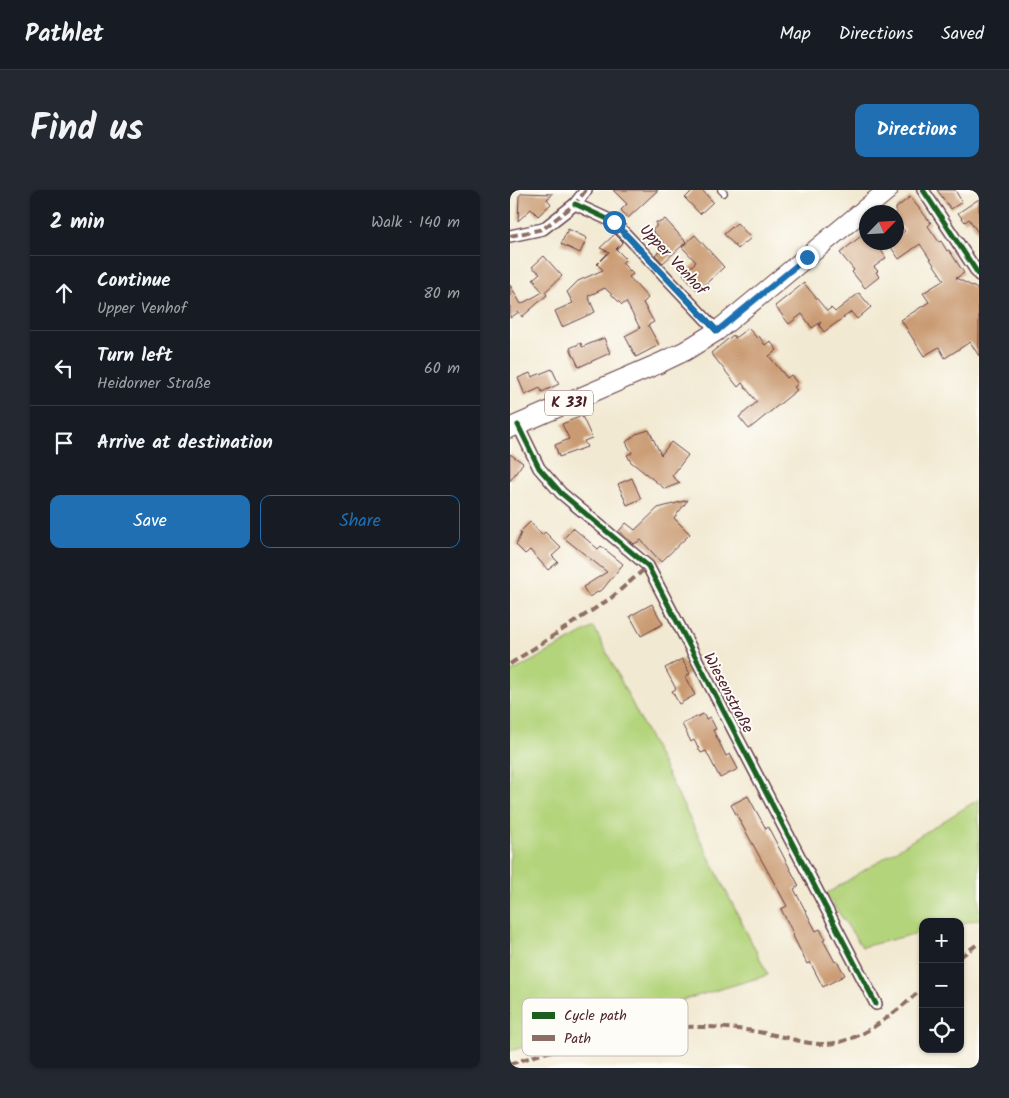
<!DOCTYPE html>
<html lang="en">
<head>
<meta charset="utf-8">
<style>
  :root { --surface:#171b24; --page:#242831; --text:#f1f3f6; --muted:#9ea1a6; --line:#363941; --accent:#1f6fb2 }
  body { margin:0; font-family:Kalam,sans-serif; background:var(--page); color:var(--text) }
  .controls { position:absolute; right:15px; bottom:15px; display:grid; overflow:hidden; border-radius:10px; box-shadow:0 1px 4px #0004 }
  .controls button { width:45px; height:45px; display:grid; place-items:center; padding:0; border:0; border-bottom:1px solid var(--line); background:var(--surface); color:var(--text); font:25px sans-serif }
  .compass { position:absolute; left:349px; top:15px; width:45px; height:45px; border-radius:50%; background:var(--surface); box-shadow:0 1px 4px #0004; rotate:65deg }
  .stop { position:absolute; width:15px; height:15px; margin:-11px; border:4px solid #1f6fb2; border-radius:50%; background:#fff }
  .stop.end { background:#1f6fb2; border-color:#fff; box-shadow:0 1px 5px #0008 }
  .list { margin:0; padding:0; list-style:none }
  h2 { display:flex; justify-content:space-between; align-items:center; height:65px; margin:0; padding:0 20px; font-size:21px }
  h2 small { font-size:16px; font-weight:400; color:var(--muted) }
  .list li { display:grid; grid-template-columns:32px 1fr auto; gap:15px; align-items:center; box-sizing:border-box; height:75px; padding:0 20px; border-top:1px solid var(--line) }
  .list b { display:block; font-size:19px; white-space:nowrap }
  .list p { margin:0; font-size:16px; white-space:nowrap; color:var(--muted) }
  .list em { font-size:16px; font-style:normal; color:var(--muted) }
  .actions { display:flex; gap:10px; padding:15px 20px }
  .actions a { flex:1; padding:11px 0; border:1px solid var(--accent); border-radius:10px; text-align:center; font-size:18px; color:var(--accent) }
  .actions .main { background:var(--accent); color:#fff }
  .icon { flex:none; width:28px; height:28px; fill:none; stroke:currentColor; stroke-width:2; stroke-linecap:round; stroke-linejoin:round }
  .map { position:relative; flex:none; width:469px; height:878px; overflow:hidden; border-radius:10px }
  header { display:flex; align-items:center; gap:30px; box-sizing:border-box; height:70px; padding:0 25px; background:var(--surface); border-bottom:1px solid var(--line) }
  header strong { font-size:24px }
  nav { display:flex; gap:28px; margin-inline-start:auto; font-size:18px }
  .intro { display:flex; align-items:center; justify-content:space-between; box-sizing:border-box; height:120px; padding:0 30px }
  h1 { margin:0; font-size:35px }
  .button { padding:12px 22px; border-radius:10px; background:var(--accent); color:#fff; font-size:18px; font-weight:700 }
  main { display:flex; gap:30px; padding:0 30px }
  aside { flex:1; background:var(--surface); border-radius:10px; box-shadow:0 1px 4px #0004 }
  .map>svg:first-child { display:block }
</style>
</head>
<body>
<header>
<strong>Pathlet</strong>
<nav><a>Map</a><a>Directions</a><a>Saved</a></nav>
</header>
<div class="intro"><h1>Find us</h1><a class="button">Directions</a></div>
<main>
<aside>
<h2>2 min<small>Walk · 140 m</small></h2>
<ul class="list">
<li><svg class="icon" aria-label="ahead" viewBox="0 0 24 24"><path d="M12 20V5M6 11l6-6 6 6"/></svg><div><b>Continue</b><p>Upper Venhof</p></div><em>80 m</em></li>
<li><svg class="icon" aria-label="left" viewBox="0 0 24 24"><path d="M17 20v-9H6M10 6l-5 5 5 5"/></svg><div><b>Turn left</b><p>Heidorner Straße</p></div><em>60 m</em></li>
<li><svg class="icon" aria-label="arrive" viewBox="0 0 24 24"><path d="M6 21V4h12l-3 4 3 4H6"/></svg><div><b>Arrive at destination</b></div></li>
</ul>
<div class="actions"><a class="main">Save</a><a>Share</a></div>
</aside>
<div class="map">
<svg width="469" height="878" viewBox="0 0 469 878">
  <rect width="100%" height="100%" fill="#fdfcf7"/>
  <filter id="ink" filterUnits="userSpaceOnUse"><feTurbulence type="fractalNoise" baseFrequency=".02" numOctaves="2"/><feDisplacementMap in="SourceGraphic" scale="10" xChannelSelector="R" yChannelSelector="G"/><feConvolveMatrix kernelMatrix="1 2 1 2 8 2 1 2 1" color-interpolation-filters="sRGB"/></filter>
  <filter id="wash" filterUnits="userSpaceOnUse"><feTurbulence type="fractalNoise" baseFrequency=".0096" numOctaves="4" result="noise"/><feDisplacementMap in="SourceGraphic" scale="20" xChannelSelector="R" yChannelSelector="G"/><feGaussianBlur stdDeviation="1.12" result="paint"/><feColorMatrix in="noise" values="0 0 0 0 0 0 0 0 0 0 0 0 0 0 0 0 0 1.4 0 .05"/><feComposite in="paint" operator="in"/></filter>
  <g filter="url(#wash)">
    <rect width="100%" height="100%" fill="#f2e9d2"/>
    <g fill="#b4d47b" stroke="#7f7a53">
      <path d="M84 437 258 785 0 861V483Z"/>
      <path d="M469 609V729L450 734V732H413V742L352 757 316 704Z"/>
    </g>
    <g id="blocks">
      <g fill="#ca9b73">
        <path d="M103 0H148L118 28 111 20 117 14Z"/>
        <path d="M183 0H192L203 12 190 24 175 8Z"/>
        <path d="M427 0H445L452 12 441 19Z"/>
        <path d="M12 3 43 4 37 9 41 14 28 26 21 19 8 31 9 6Z"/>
        <path d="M400 7 421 33 418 36 429 52 431 51 437 61 439 60 454 83 446 88 466 98 469 102V166L460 152 435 168 429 157 414 166 391 130 419 112 413 103 434 90 410 54 389 69 379 54 386 52V48L395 41 386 31V18Z"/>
        <path d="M469 9V44L459 29 455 32 448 23Z"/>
        <path d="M155 29 176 52 153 73 145 65 156 55 142 40 146 37V32H151Z"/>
        <path d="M227 33 241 48 228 59 214 44Z"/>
        <path d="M58 39 77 48 70 63 51 54Z"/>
        <path d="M356 42V52H366L376 68 364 77 368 81 366 82 369 87 355 98 342 82 344 80 330 63Z"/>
        <path d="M105 44 113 52 106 59 116 69 112 73 123 84 119 87 138 108 133 113 144 132 138 135 149 155 126 167 115 146 130 138 116 112 112 115 95 98 78 106 85 122 52 137 45 121 63 113 57 102 68 91 93 80 87 74 99 62 90 58Z"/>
        <path d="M185 45 214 77 188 101 173 84 186 72 172 57Z"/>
        <path d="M34 66 52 86 35 102 37 105 12 127 9 122 0 128V95L11 114 33 102 24 92 26 91 23 89 30 83 22 77Z"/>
        <path d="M294 93 317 121 321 118 325 122 349 103 361 117 347 129 341 122 314 142 309 135 311 132 302 138 292 124 279 134 265 116Z"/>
        <path d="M238 138 247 148 249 146 255 155 260 151 267 160 259 166 277 188 281 185 288 194 284 197 287 200 239 239 229 227 247 212 232 193 228 197 201 163 223 145 225 148Z"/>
        <path d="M94 148 100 163 69 177 60 158 71 153 72 157Z"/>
        <path d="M42 179 49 194 32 202 30 198 15 205 8 188 20 183 22 187Z"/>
        <path d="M72 226 82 248 74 251 77 257 49 267 45 255 59 249 52 234Z"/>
        <path d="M139 240 151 265 161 252 178 265 162 286 170 293 155 299 121 272 117 265 122 263 116 252 126 244Z"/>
        <path d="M0 264 13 273 0 291Z"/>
        <path d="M122 288 131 309 117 315 108 294Z"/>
        <path d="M178 310 164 328 180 344 151 372 131 350 124 354 109 341 116 333 125 340 148 318Z"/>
        <path d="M20 332 32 345 35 342 51 358 42 366 48 372 38 380 20 360 15 364 6 355 11 343 10 342Z"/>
        <path d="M63 338 88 359 91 356 113 374 93 399 79 407 73 397 97 382 54 348Z"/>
        <path d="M142 414 153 434 131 446 120 426Z"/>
        <path d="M172 469 180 484 175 487 185 505 169 514 162 501 166 499 155 478Z"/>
        <path d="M193 524 196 529 200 527 206 539 203 540 216 566 220 564 228 579 210 588 196 561 191 563 184 550 181 552 172 534Z"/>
        <path d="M238 606 256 639 258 637 289 696 284 699 306 741 310 739 315 749 313 750 325 772 327 771 335 785 313 797 300 772 297 774 283 746 284 745 271 719 277 716 221 615Z"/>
      </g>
    </g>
  </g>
  <g filter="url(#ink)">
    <use href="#blocks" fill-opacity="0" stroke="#633d44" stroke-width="1"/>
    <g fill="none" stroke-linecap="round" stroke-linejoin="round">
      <g stroke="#633d44" stroke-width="8">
        <path id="service" d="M211 0 214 3"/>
      </g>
      <g stroke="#633d44" stroke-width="14">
        <g id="minor">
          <path d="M413 0 469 85"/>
          <path d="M65 14 104 32 207 141"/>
          <path d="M0 46 33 39 65 14 76 0"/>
          <path d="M8 235 29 278 51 303 138 376 366 814"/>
        </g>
      </g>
      <g stroke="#633d44" stroke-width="21">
        <path id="primary" d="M0 238 150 173 175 161 207 141 378 0"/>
      </g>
      <use href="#service" stroke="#fff" stroke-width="5.5"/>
      <use href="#minor" stroke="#fff" stroke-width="11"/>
      <use href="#primary" stroke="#fff" stroke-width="19"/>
      <g stroke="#8d6e63" stroke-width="4" stroke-dasharray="8 4" stroke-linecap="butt">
        <path d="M0 46 33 39 65 14 76 0"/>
        <path d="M0 474 101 408 138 376"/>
        <path d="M450 767 469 753"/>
        <path d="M0 874C60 854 129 835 192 837 216 837 241 840 264 845 280 848 296 854 312 854 349 855 387 821 413 798"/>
      </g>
      <g stroke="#fdfcf7" stroke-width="8">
        <g id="cycleway">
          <path d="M413 0 469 85"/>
          <path d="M65 14 104 32 207 141"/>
          <path d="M8 235 29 278 51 303 138 376 366 814"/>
        </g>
      </g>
      <use href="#cycleway" stroke="#1b5e20" stroke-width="5"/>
    </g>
  </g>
  <g fill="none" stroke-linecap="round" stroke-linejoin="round" filter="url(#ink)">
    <path stroke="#1f6fb2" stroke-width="6" d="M104 32 207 141 297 67"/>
  </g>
  <g text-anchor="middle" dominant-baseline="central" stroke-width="4" stroke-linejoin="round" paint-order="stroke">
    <rect fill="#fdfcf7" stroke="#806168" stroke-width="1" x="35" y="200.5" width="48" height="25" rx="4"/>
    <g font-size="15" font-weight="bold" fill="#4a1f2b">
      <text x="59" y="213">K 331</text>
    </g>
    <g font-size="16" fill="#4a1f2b" stroke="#fdfcf7">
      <text transform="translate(163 70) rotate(47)">Upper Venhof</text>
      <text transform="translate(218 503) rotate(62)">Wiesenstraße</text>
    </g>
  </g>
  <rect x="12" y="808" width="166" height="58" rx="8" fill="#fdfcf7" stroke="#c7baba" stroke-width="1"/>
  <rect x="22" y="822" width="23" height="7" fill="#1b5e20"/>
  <rect x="22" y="845" width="23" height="6" fill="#8d6e63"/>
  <g font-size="14" fill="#4a1f2b">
    <text x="54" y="830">Cycle path</text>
    <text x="54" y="853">Path</text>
  </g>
</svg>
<div class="controls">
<button>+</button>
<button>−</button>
<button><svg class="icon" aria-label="locate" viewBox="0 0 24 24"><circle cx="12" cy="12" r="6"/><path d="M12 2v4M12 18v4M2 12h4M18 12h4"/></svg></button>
</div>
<svg class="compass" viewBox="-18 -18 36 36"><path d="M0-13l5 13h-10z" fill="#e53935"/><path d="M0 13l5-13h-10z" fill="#9ea1a6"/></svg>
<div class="stop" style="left:104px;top:32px"></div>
<div class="stop end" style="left:297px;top:67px"></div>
</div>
</main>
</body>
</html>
